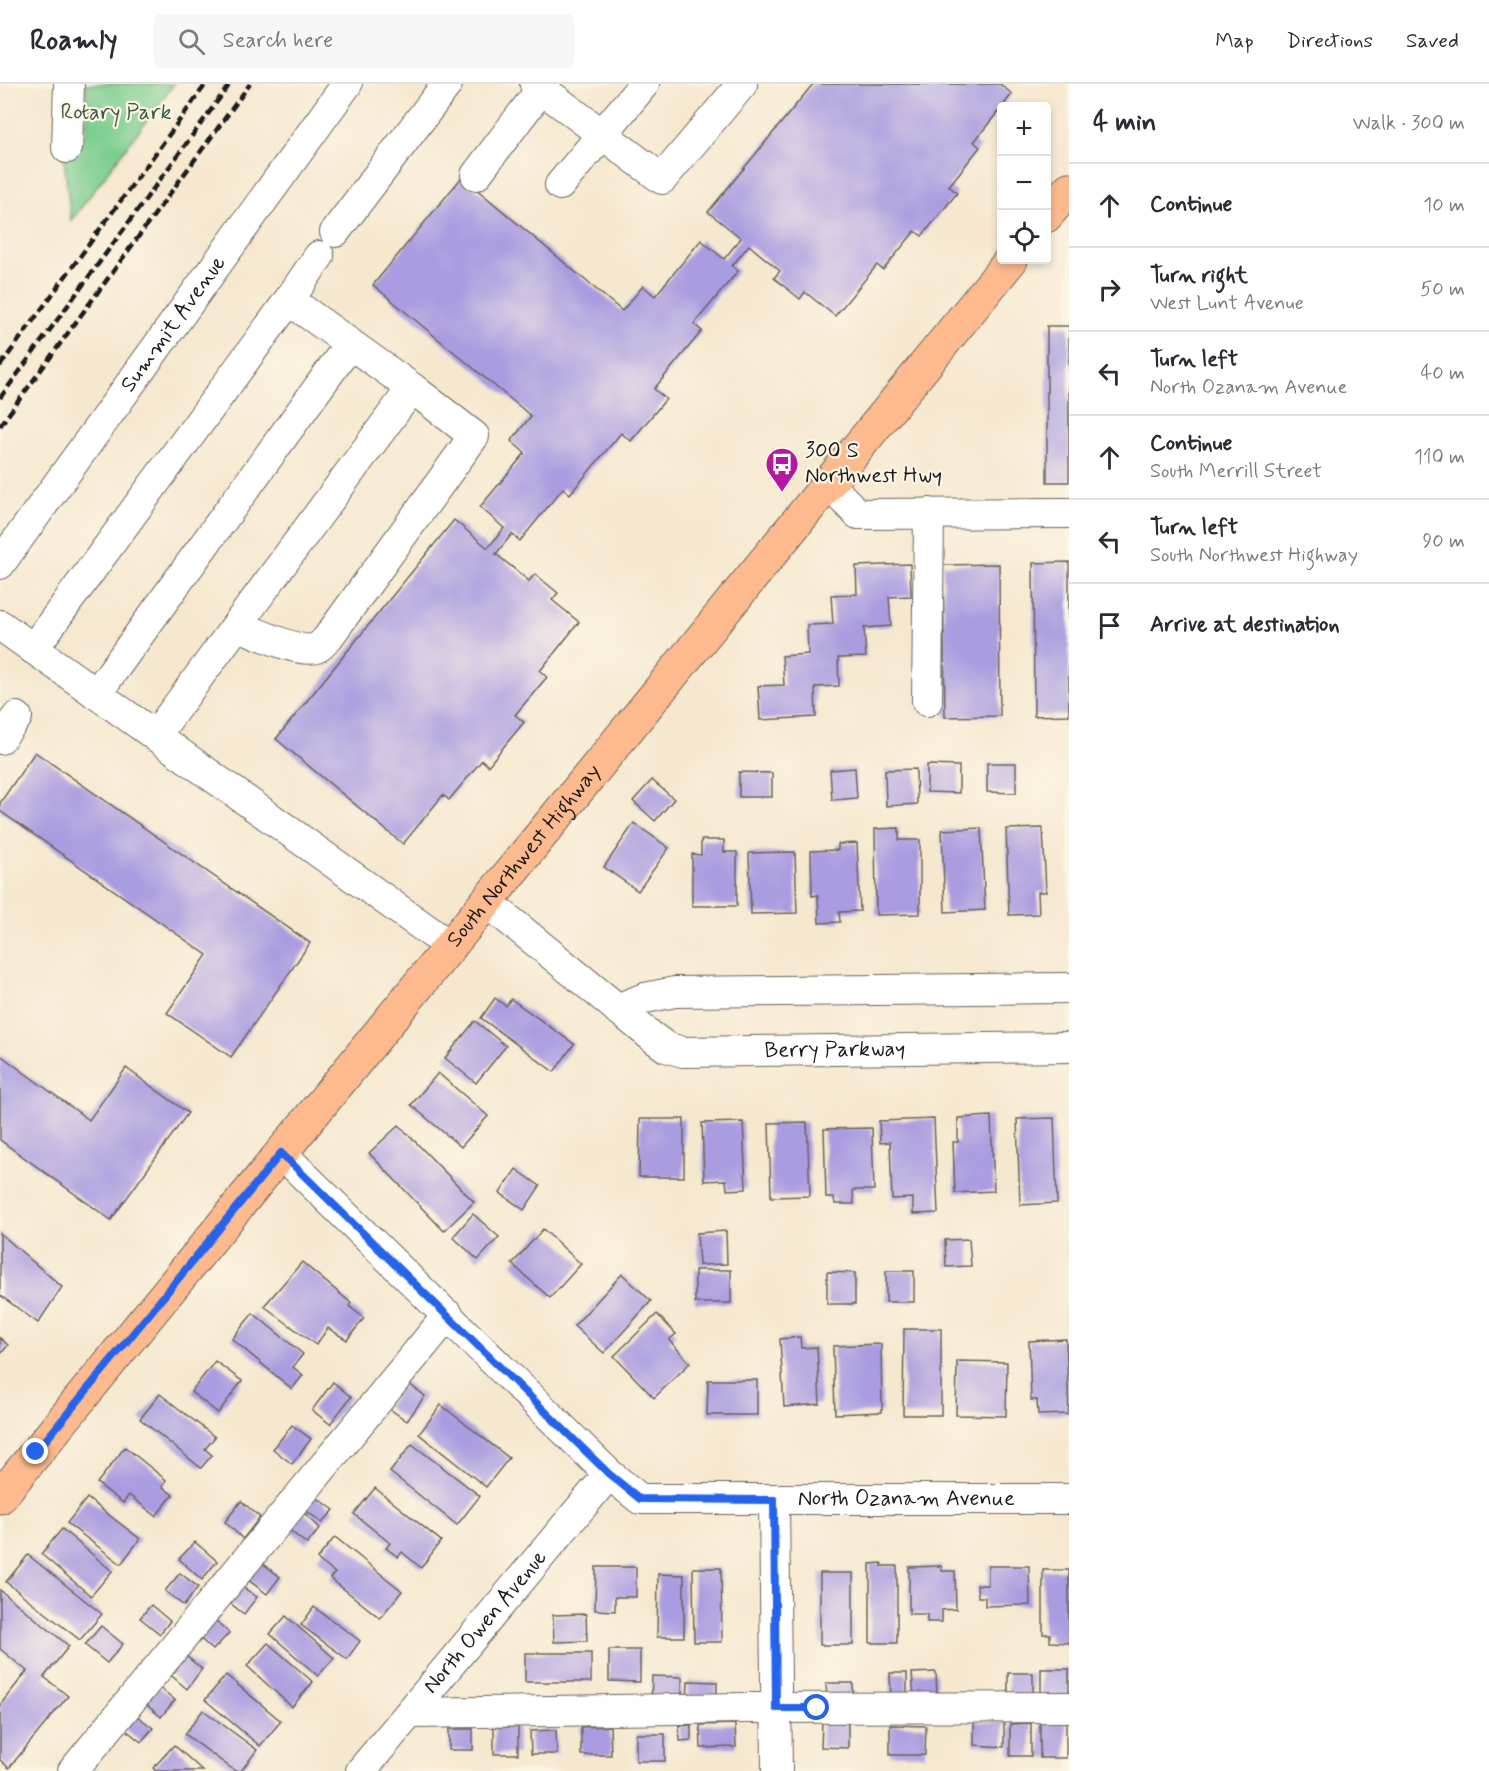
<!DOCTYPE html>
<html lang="en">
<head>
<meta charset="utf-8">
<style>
  :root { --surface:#fff; --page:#f7f7f7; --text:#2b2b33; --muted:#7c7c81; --line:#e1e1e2 }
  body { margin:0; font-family:Mynerve,sans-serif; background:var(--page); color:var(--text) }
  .controls { position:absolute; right:18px; top:18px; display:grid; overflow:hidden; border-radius:6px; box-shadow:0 3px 9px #0003 }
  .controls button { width:54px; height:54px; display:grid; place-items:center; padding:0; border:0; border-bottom:2px solid var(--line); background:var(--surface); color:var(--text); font:30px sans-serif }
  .stop { position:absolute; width:18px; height:18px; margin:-14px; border:4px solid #2563eb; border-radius:50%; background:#fff }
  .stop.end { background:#2563eb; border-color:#fff; box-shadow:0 2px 6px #0008 }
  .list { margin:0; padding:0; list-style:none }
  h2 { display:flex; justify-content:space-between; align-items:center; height:78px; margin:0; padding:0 24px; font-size:26px }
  h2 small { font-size:20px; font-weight:400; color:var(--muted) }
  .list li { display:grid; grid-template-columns:39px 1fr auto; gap:18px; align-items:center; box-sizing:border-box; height:84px; padding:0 24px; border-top:2px solid var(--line) }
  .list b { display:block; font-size:22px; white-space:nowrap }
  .list p { margin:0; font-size:20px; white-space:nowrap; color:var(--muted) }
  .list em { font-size:20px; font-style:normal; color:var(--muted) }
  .icon { flex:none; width:33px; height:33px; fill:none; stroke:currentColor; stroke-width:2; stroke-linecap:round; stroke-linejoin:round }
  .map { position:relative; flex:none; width:1069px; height:1687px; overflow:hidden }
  header { display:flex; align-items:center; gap:36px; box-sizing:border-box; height:84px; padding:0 30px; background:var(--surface); border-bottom:2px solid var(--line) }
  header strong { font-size:28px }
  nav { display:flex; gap:33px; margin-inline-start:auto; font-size:21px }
  .search { width:420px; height:54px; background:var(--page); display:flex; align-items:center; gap:15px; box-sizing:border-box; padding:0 21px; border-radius:6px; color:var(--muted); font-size:22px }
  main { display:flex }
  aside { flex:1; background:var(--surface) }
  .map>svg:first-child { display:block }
</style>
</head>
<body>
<header>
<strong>Roamly</strong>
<div class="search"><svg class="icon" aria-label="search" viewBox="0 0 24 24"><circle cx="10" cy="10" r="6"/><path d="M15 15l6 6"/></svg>Search here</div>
<nav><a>Map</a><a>Directions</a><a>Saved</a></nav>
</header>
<main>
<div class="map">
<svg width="1069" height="1687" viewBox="0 0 1069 1687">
  <rect width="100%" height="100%" fill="#fcf5e5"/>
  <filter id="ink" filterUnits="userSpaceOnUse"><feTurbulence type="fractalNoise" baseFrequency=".0167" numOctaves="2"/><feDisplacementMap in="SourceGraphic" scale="12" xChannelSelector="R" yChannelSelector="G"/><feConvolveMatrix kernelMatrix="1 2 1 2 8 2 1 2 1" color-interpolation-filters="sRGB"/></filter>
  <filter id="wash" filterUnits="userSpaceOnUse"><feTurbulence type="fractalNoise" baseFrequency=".008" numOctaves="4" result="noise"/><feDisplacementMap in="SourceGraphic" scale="24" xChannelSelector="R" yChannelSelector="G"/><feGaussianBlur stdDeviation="1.35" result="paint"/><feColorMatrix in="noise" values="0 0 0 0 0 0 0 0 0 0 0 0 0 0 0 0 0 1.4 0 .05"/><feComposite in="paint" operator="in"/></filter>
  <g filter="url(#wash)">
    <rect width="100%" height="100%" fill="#f6e8cf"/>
    <path fill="#7dce8f" stroke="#4c7556" stroke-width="1.5" d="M86 0H174L71 137 64 76C69 72 74 67 78 62 91 45 86 20 86 0Z"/>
    <g id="blocks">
      <g fill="#aa9ce0">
        <path d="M813 0H1000L1012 10 974 58 980 63 949 102 957 109 922 152 915 147 883 186 877 181 835 232 805 208 800 215 774 194 780 187 749 161 732 182 738 187 694 240 702 247 654 305 666 315 631 357 621 349 570 410 563 404 520 457 512 450 496 470 529 497 535 490 558 509 552 516 579 538 540 587 547 593 515 631 524 638 488 682 482 676 449 716 443 711 403 760 276 655 454 436 488 464 504 444 480 423 525 369 511 357 531 332 373 201 462 93 622 227 643 202 655 212 701 156 724 175 741 154 708 128Z"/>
        <rect x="1047" y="242" width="22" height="156"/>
        <path d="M1069 478V631L1034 632 1033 479Z"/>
        <path d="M910 480 911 512 889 513 891 542 864 544 866 573 838 574 839 602 815 603 816 633 760 636 758 602 784 601 782 572 808 570 807 541 833 540 831 511 857 510 856 482Z"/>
        <path d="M999 480 1000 632 945 633 943 481Z"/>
        <path d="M35 668 310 859 231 973 167 929 207 871 0 727V719Z"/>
        <path d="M987 679H1016V709L987 708Z"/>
        <path d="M927 681 959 682V709L927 708Z"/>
        <path d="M855 684 857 714 832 716 830 686Z"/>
        <path d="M916 685 917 720 886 722 885 686Z"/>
        <path d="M739 688 772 689V713H739Z"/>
        <path d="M652 696 674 715 655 737 633 717Z"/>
        <path d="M634 739 669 764 638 807 604 783Z"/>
        <path d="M899 744V756H920V830L876 831 875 745Z"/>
        <path d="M981 744 985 826 945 828 942 746Z"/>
        <path d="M1043 744 1046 808H1038L1039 830 1009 831 1006 745Z"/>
        <path d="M701 756H724V768H737V822H692V770L701 771Z"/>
        <path d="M857 759 860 827 839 828 840 838 819 839 818 811 812 812 811 767 838 766V760Z"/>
        <path d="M795 768 797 829 751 830 749 769Z"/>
        <path d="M495 914 506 922 511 915 574 960 554 988 481 934Z"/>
        <path d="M475 937 506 962 476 999 445 974Z"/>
        <path d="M0 971 89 1036 126 984 188 1029 111 1136 0 1056Z"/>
        <path d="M438 989 488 1032 461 1063 411 1021Z"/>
        <path d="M991 1032 994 1107 955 1109 953 1058H958V1034Z"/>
        <path d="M1054 1034 1057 1119 1020 1121 1017 1035Z"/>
        <path d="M640 1035H684V1093H639Z"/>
        <path d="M934 1035 938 1129 913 1130V1114L892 1115 890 1058 880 1059 879 1037Z"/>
        <path d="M743 1038 746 1105 727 1106 726 1096 704 1097 702 1039Z"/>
        <path d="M807 1038 810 1112 771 1113 769 1039Z"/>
        <path d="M399 1041 474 1118 444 1147 369 1069Z"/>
        <path d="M872 1044 874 1106H853L854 1120H835L834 1114H826L824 1045Z"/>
        <path d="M516 1085 540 1102 524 1126 500 1109Z"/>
        <path d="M473 1130 499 1153 478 1176 453 1153Z"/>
        <path d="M543 1145 581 1180 550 1214 512 1180Z"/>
        <path d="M726 1147 727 1180 699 1181 697 1149Z"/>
        <path d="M0 1149 62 1203 38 1239 0 1211Z"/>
        <path d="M969 1155 971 1182 946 1183 945 1156Z"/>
        <path d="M302 1178 351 1219 349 1222 364 1234 347 1256 328 1244 316 1261 264 1222Z"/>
        <rect x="695" y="1186" width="36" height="33"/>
        <rect x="886" y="1187" width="28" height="31"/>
        <path d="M827 1188 855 1189V1220H827Z"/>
        <path d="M622 1190 651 1217 604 1269 574 1242Z"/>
        <path d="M253 1229 303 1270 293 1283 303 1291 292 1305 232 1255Z"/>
        <path d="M657 1230 676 1250 669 1256 690 1279 654 1314 614 1272Z"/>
        <path d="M904 1245H941V1331H903Z"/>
        <path d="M800 1253 801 1264 817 1263 820 1320 784 1323 780 1255Z"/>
        <path d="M0 1254 8 1261 0 1271Z"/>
        <path d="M1066 1255 1069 1330 1038 1331 1037 1316H1031L1029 1257Z"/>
        <path d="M881 1260 882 1328 835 1330 833 1262Z"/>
        <path d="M215 1277 242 1297 218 1329 191 1308Z"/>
        <path d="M957 1277 1007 1278 1006 1332 956 1331Z"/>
        <path d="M708 1296H757V1331H707Z"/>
        <path d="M405 1297 425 1312 407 1337 387 1323Z"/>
        <path d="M333 1298 351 1313 330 1340 312 1326Z"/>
        <path d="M160 1310 215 1353 205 1365 212 1371 201 1384 140 1335Z"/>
        <path d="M441 1321 509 1374 486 1403 419 1350Z"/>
        <path d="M292 1341 311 1355 292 1380 273 1365Z"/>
        <path d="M412 1360 480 1412 457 1441 390 1388Z"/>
        <path d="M125 1363 166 1396 163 1403 173 1411 156 1432 129 1411 123 1419 97 1399Z"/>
        <path d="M375 1404 441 1457 421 1484 402 1468 398 1473 386 1464 390 1459 354 1430Z"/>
        <path d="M312 1410 334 1426 322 1439 303 1424Z"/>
        <path d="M87 1414 140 1455 121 1480 67 1439Z"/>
        <path d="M241 1417 260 1433 243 1455 225 1438Z"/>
        <path d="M302 1427 320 1444 307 1460 288 1445Z"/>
        <path d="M62 1445 112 1487 91 1512 41 1470Z"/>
        <path d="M335 1453 402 1507 380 1534 330 1494 335 1489 317 1475Z"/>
        <path d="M195 1458 217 1477 202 1496 179 1475Z"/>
        <path d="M28 1471 102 1530 80 1556 6 1498Z"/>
        <path d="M257 1475 280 1493 267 1510 243 1492Z"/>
        <path d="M882 1479V1482H897V1559H870V1480Z"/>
        <path d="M941 1482 942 1487H955L956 1525 942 1526V1538H927V1530H909V1483Z"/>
        <path d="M988 1482H1029L1030 1521 985 1522V1513H978L977 1501H988Z"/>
        <path d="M596 1483H636V1513H615V1527L595 1526Z"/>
        <path d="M693 1484H721L722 1558H694Z"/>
        <path d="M1043 1486H1069V1559L1050 1558V1550H1043Z"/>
        <path d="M180 1489 198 1503 184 1522 165 1507Z"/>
        <rect x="820" y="1489" width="33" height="72"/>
        <path d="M658 1490 684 1491V1553H657Z"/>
        <path d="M238 1500 257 1513 244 1530 226 1516Z"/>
        <path d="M0 1506 69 1562 44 1593 68 1612 9 1684 0 1676V1621L27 1587 0 1565Z"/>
        <path d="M151 1521 170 1537 160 1550 140 1534Z"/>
        <path d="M314 1523 360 1557 347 1575 301 1541Z"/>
        <path d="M586 1530 587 1557 554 1558 553 1531Z"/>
        <path d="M211 1532 229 1549 213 1566 195 1550Z"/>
        <path d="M286 1532 334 1574 318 1592 270 1550Z"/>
        <path d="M101 1542 123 1560 107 1579 85 1561Z"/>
        <path d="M268 1559 313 1598 292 1623 247 1582Z"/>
        <path d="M609 1566H640V1598L609 1597Z"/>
        <path d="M181 1568 202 1585 187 1605 166 1587Z"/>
        <rect x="525" y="1569" width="66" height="29"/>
        <rect x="1041" y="1585" width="28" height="28"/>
        <path d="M936 1588 937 1611 914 1613 912 1589Z"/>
        <path d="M890 1589H907V1614H891Z"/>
        <rect x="1008" y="1589" width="25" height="23"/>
        <path d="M226 1591 281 1637 260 1662 205 1616Z"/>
        <path d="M652 1592 682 1593V1619H651Z"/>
        <path d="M688 1597 717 1598V1622H687Z"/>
        <path d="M826 1599H853V1613L827 1614Z"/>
        <path d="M155 1600 175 1616 161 1633 142 1617Z"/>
        <path d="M203 1626 257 1666 241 1687H235L185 1650Z"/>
        <path d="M132 1628 153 1644 141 1658 121 1642Z"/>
        <path d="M822 1638 848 1639V1664L821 1663Z"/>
        <path d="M974 1638H1004V1663L974 1661Z"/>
        <rect x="1040" y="1638" width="26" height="36"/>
        <path d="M1031 1639V1672H1010V1640Z"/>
        <path d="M735 1640 736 1663 701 1664 700 1641Z"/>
        <path d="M691 1641V1656L680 1657 679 1642Z"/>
        <path d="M890 1641 926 1642 925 1671H890Z"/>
        <path d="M610 1642 611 1671H581V1643Z"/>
        <rect x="494" y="1643" width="24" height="27"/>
        <rect x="449" y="1645" width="24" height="21"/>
        <path d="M556 1646 557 1670H531L530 1647Z"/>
        <rect x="636" y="1650" width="29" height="27"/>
        <path d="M174 1661 203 1687H156L153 1684Z"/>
      </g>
    </g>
  </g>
  <g filter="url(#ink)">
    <use href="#blocks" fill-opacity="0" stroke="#68635b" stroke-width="1.5"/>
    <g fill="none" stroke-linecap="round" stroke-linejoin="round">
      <g stroke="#68635b" stroke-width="32">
        <g id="minor">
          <path d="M535 0 662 95 742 0"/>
          <path d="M67 64 69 0"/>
          <path d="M476 91 545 0"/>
          <path d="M560 101 644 0"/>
          <path d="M335 148 447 0"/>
          <path d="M289 216 319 172"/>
          <path d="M828 400 858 430 1069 429"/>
          <path id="s1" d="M0 480 347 0"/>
          <path d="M0 541 450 862"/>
          <path d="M237 541C252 547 301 570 316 564 320 563 324 558 327 555L474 352 412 304"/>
          <path d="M33 565 289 216 412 304 155 652"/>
          <path d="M96 610 350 260"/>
          <path d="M927 617 929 429"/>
          <path d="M0 655 17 633"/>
          <path id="s2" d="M487 818 651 952 666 963 683 968 1069 963"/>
          <path d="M617 925 645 914 675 908 1069 904"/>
          <path id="s3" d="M281 1069 609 1390 640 1415H1069"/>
          <path d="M774 1416 777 1687"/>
          <path d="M410 1629 744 1624 1069 1623"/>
          <path d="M73 1687 448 1231"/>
          <path id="s4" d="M361 1687 609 1390"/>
        </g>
      </g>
      <g stroke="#68635b" stroke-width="35">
        <g id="major">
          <path d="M1046 132 1069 105"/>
          <path id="s5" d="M0 1413 1011 176"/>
        </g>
      </g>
      <use href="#minor" stroke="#fff" stroke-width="30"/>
      <use href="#major" stroke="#fcba8e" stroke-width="33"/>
      <g stroke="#1c1c1c" stroke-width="4.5" stroke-dasharray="9 4.5" stroke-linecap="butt">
        <path d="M0 282 206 0"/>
        <path d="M0 314 230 0"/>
        <path d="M0 342 250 0"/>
      </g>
    </g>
  </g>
  <g fill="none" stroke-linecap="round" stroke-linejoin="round" filter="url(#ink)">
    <path stroke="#2563eb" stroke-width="8" d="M36 1368 281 1069 609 1390 640 1415 774 1416 776 1624H817"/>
  </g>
  <defs>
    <g id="bus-pin" transform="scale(1.725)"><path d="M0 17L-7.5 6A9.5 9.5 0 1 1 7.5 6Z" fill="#b5179e" stroke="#fcf5e5"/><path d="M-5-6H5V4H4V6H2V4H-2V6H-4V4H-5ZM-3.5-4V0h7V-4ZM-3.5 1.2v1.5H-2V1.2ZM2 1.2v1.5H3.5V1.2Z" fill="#fff"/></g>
  </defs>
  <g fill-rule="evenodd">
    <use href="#bus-pin" x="782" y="380"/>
  </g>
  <g text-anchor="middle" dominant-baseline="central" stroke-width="4.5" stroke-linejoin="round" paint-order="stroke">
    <g font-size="22" fill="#3e5a44" stroke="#fcf5e5">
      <text x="116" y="29">Rotary Park</text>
    </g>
    <g font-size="22" fill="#1c1c1c" stroke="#fcf5e5">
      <text stroke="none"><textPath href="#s1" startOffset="296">Summit Avenue</textPath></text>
      <text stroke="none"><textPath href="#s5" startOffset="828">South Northwest Highway</textPath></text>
      <text stroke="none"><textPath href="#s2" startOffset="400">Berry Parkway</textPath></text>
      <text stroke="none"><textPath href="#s3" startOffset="765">North Ozanam Avenue</textPath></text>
      <text stroke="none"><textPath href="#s4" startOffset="194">North Owen Avenue</textPath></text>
    </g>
    <g font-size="22" fill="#1c1c1c" stroke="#fcf5e5" text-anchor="start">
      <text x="805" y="367">300 S<tspan x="805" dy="25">Northwest Hwy</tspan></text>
    </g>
  </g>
</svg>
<div class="controls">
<button>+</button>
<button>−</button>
<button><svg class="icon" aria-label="locate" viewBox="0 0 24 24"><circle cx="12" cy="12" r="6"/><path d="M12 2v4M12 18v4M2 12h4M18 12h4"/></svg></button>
</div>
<div class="stop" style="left:817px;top:1624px"></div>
<div class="stop end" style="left:36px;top:1368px"></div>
</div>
<aside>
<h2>4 min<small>Walk · 300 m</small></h2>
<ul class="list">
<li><svg class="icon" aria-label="ahead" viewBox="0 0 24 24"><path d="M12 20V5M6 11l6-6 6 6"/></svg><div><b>Continue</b></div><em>10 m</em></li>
<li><svg class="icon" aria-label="right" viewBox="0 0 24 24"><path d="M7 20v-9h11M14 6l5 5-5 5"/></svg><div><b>Turn right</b><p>West Lunt Avenue</p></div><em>50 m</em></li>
<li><svg class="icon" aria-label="left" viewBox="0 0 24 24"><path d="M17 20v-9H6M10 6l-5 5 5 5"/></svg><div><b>Turn left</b><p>North Ozanam Avenue</p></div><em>40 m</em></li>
<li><svg class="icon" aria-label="ahead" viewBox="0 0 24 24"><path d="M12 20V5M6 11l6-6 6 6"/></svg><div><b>Continue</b><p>South Merrill Street</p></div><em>110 m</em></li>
<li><svg class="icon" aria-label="left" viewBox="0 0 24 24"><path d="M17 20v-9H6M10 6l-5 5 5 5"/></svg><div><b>Turn left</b><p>South Northwest Highway</p></div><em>90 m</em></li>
<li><svg class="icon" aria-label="arrive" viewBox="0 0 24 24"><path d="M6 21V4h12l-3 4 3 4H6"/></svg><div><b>Arrive at destination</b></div></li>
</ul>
</aside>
</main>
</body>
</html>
